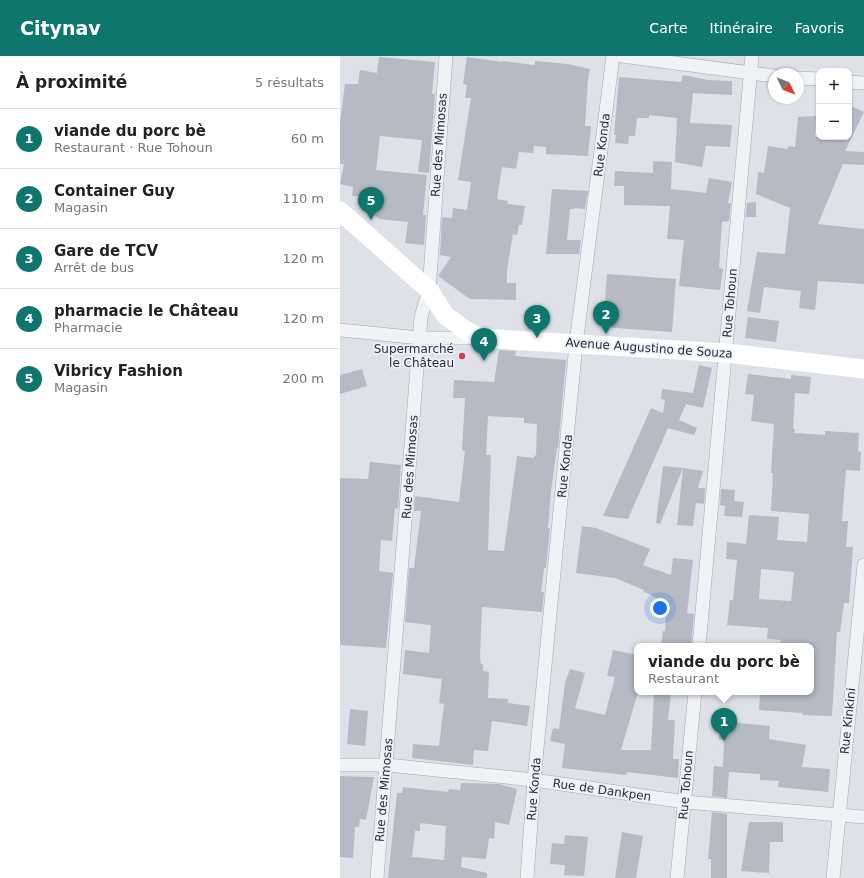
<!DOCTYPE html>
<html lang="fr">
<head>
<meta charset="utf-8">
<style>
  :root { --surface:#fff; --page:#f6f6f6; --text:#222; --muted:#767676; --line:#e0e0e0; --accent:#0f766e }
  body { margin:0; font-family:"DejaVu Sans",sans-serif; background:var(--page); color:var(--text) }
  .controls { position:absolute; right:12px; top:12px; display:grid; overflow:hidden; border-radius:8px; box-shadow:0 1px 3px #0004 }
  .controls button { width:36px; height:36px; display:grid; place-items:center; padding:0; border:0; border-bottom:1px solid var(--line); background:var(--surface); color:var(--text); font:20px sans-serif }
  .compass { position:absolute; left:428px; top:12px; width:36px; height:36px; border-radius:50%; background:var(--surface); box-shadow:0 1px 3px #0004; rotate:133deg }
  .you { position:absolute; left:320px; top:552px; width:14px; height:14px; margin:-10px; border:3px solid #fff; border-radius:50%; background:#1a73e8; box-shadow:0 0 0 6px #1a73e833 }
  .badge { display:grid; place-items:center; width:26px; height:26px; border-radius:50%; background:var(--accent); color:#fff; font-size:13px; font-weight:700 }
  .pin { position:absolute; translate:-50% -33px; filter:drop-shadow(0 1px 2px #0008) }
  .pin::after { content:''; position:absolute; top:21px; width:14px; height:12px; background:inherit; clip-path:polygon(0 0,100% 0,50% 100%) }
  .popup { position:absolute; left:294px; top:587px; width:180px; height:52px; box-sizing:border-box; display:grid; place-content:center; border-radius:8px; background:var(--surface); filter:drop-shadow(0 1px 3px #0005); font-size:13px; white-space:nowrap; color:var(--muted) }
  .popup b { font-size:15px; color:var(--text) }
  .popup::after { content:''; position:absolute; left:50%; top:100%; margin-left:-8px; border:8px solid transparent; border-top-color:var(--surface) }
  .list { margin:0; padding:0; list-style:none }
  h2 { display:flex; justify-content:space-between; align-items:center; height:52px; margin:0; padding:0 16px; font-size:17px }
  h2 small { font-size:13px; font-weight:400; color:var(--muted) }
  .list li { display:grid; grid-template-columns:26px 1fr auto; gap:12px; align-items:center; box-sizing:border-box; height:60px; padding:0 16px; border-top:1px solid var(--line) }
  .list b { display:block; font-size:15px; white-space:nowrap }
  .list p { margin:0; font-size:13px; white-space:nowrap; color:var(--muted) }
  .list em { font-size:13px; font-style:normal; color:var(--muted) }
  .map { position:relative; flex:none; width:524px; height:822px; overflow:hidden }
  header { display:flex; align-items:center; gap:24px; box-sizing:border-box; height:56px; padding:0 20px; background:var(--accent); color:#fff }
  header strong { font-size:19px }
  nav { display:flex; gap:22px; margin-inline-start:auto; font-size:14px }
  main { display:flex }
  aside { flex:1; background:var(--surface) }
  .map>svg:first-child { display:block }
</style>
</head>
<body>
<header>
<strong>Citynav</strong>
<nav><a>Carte</a><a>Itinéraire</a><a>Favoris</a></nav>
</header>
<main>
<aside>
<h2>À proximité<small>5 résultats</small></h2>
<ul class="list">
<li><span class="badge">1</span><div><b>viande du porc bè</b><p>Restaurant · Rue Tohoun</p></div><em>60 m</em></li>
<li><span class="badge">2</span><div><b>Container Guy</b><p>Magasin</p></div><em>110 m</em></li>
<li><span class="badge">3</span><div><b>Gare de TCV</b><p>Arrêt de bus</p></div><em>120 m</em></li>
<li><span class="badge">4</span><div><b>pharmacie le Château</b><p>Pharmacie</p></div><em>120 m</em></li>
<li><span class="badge">5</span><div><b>Vibricy Fashion</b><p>Magasin</p></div><em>200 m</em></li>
</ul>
</aside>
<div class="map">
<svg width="524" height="822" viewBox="0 0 524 822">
  <rect width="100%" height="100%" fill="#dee1e8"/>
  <g fill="#b5bac5" fill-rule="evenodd">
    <path d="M39 1 95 6 92 38H95L89 117 78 116 82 84 40 80 36 114 87 119 83 159H86L84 189 65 187 68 166 39 163 28 153 39 141 12 140 13 131 0 128 4 108H0V66L5 28H18L20 14 37 17Z"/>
    <path d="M127 1 163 6V5L195 9V5L228 8 250 13 248 23 245 70H251L248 100 206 98V91L194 90 193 97 179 96 176 113 162 111 157 143 168 145 167 148 185 150 182 169H179L177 179 173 178 167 214V227H176V244L130 243 98 220 111 201 100 199 102 161 112 162 113 152 127 154 131 126 118 124 131 42H125L127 29 123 28Z"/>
    <path d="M343 19 368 24 392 25V39L353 37 350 67 392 69 390 91 366 90 362 111 335 106 337 62 309 59V62H297L295 80H289L288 88 275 87 276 79H274L279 21 341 26Z"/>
    <path d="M509 49 524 56 505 95 524 96V109L503 108 478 168 524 173V228L478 225 475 254 459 252 461 235 424 231 420 257 407 255 417 196 445 198 450 152 416 138 418 116 424 117 428 90 448 93V90L455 91 458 61 476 60 475 81H509Z"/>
    <path d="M313 105 332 106 331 133 366 137 369 122 392 126 388 147H391L389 165 382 166 379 212 383 213 380 234 339 230 344 184 327 183 330 150 284 149V130H274L275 115 313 117Z"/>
    <path d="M212 133 248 135 245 153 234 152V153H230L227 184H241L239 198H206Z"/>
    <path d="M416 146V161H406L407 147Z"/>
    <path d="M267 218 336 223 332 276 263 271Z"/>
    <path d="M408 261 439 265 436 286 405 282Z"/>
    <path d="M159 294 176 295 175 300 226 304 218 392H217L211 435 208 472H210L206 512H204L201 536H204L202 556 142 551 140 601 141 608H143V615L149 616 148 642 168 643V647L190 650 187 670 152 665 148 695 134 694 133 709 72 702 73 688 99 690 104 648 99 647 102 623 63 618 65 594 89 597 91 569 65 566 69 512H74L81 455H74L75 440 119 446 125 395 122 394 125 342H113L114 324 154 326ZM148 360 184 362V367L197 368 196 400 194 399V402L177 400 164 495 148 494 151 399H146Z"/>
    <path d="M359 309 372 312 363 352 346 348 339 364 357 372 354 379 328 372 288 463 263 460 311 352 323 357 325 344 321 343 322 333 353 337Z"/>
    <path d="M22 313 27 330 0 338V319Z"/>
    <path d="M408 318 451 323V319L471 321 469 338 455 337 453 373H455L454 377 485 379V375L519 377 518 395 521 396 520 415 506 414 502 465H508L506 491H513L509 547H504L500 576H497L492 660 462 659 463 657 419 654 420 636H471V590H440L441 584 427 583 428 572 387 569 390 544H393L397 504 386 503 387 486 406 488 409 459 439 461 437 484 467 486 469 458 431 455 433 417H431L434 368 411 365 414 339 405 338ZM421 513 454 516 451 545 419 543Z"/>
    <path d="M30 406 61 409 58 453 55 452 52 485 41 484 39 515 53 517 46 592 0 589V422L28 423Z"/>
    <path d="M323 410 343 412 320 468 316 467Z"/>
    <path d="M343 412 363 415 358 432H365L364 448 356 447 353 470 337 469Z"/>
    <path d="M381 433 395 434 394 445 404 446 402 461 384 460 385 450 380 449Z"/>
    <path d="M242 470 256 472 310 493 303 509 331 519 333 502 353 504 347 557 354 558 351 590H321L323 575H325L327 548 303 535 304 534 275 522 236 517Z"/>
    <path d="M273 594 297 599V623L295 636H298L281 694H311L314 636H331L328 664H335L333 703H339L338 722 287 716 286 719 222 712 225 688 210 685 213 672 219 673 225 627 230 613 245 617 235 652 265 659 275 621 267 620Z"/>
    <path d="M10 653 28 655 25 690 7 688Z"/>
    <path d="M380 665 430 670 429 683 466 689 462 711 490 713 488 736 438 731 439 725 420 724V718L389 716 387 742 372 740 374 710 383 711 384 684 379 683Z"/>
    <path d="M0 720 34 721 26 764 20 763 19 771H15L13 802 0 801Z"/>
    <path d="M121 727 159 728 177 733 169 769 155 766 154 783 149 782 146 803 122 801 121 811 147 817V822H48L57 737H62L63 731 108 736 109 733 120 734ZM80 767 106 770 104 804 72 801 75 775H80Z"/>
    <path d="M372 756 387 758V822H371V803H368Z"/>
    <path d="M409 766H443V786H430L429 817 401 815Z"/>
    <path d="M282 776 303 780 296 822H275Z"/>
    <path d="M225 779 248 781 244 820 224 819 225 809 210 808 212 787 224 788Z"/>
  </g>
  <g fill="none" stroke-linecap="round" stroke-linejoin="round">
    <g stroke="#a3a8b2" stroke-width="14">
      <g id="street">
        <path d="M282 0 434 20"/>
        <path d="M458 22 479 23"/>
        <path d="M509 26 524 27"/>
        <path d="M0 274 80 282H136"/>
        <path d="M359 590 412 0"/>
        <path d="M0 709H47L194 724 345 746 524 761"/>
        <path d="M37 822 81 261 89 234 106 0"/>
        <path d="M187 822 194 724 236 288 273 0"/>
        <path d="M337 822 355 636"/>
        <path d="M493 822 524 509"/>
      </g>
    </g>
    <use href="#street" stroke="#f0f2f6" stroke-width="13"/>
    <path stroke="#fff" stroke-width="19" d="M0 155 89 234 105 259 125 274 141 282 386 297 524 313"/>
  </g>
  <circle fill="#d13e4e" stroke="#edf0f5" stroke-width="1.5" cx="122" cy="300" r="4"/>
  <g text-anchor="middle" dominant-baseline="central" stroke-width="3.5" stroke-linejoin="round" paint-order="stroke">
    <g font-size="12" fill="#272e3f" stroke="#edf0f5">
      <text transform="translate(99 89) rotate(-86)">Rue des Mimosas</text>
      <text transform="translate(262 89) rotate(-83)">Rue Konda</text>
      <text transform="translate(390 247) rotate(-85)">Rue Tohoun</text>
      <text transform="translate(309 292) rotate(4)">Avenue Augustino de Souza</text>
      <text transform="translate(225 410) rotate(-84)">Rue Konda</text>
      <text transform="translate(70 411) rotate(-86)">Rue des Mimosas</text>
      <text transform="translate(508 665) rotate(-84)">Rue Kinkini</text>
      <text transform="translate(346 729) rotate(-85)">Rue Tohoun</text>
      <text transform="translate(194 733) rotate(-85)">Rue Konda</text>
      <text transform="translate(44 734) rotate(-85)">Rue des Mimosas</text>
      <text transform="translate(262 734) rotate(8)">Rue de Dankpen</text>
    </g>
    <g font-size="12" fill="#272e3f" stroke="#edf0f5" text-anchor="end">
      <text x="114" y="293">Supermarché<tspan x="114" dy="14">le Château</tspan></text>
    </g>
  </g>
</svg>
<div class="controls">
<button>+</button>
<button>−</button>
</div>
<svg class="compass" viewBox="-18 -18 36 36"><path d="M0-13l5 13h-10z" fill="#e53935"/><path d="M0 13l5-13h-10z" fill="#767676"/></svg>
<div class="you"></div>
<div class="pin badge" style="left:384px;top:685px">1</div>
<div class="popup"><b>viande du porc bè</b>Restaurant</div>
<div class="pin badge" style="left:266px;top:278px">2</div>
<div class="pin badge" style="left:197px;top:282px">3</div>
<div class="pin badge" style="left:144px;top:305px">4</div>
<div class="pin badge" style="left:31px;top:164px">5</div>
</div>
</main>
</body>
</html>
